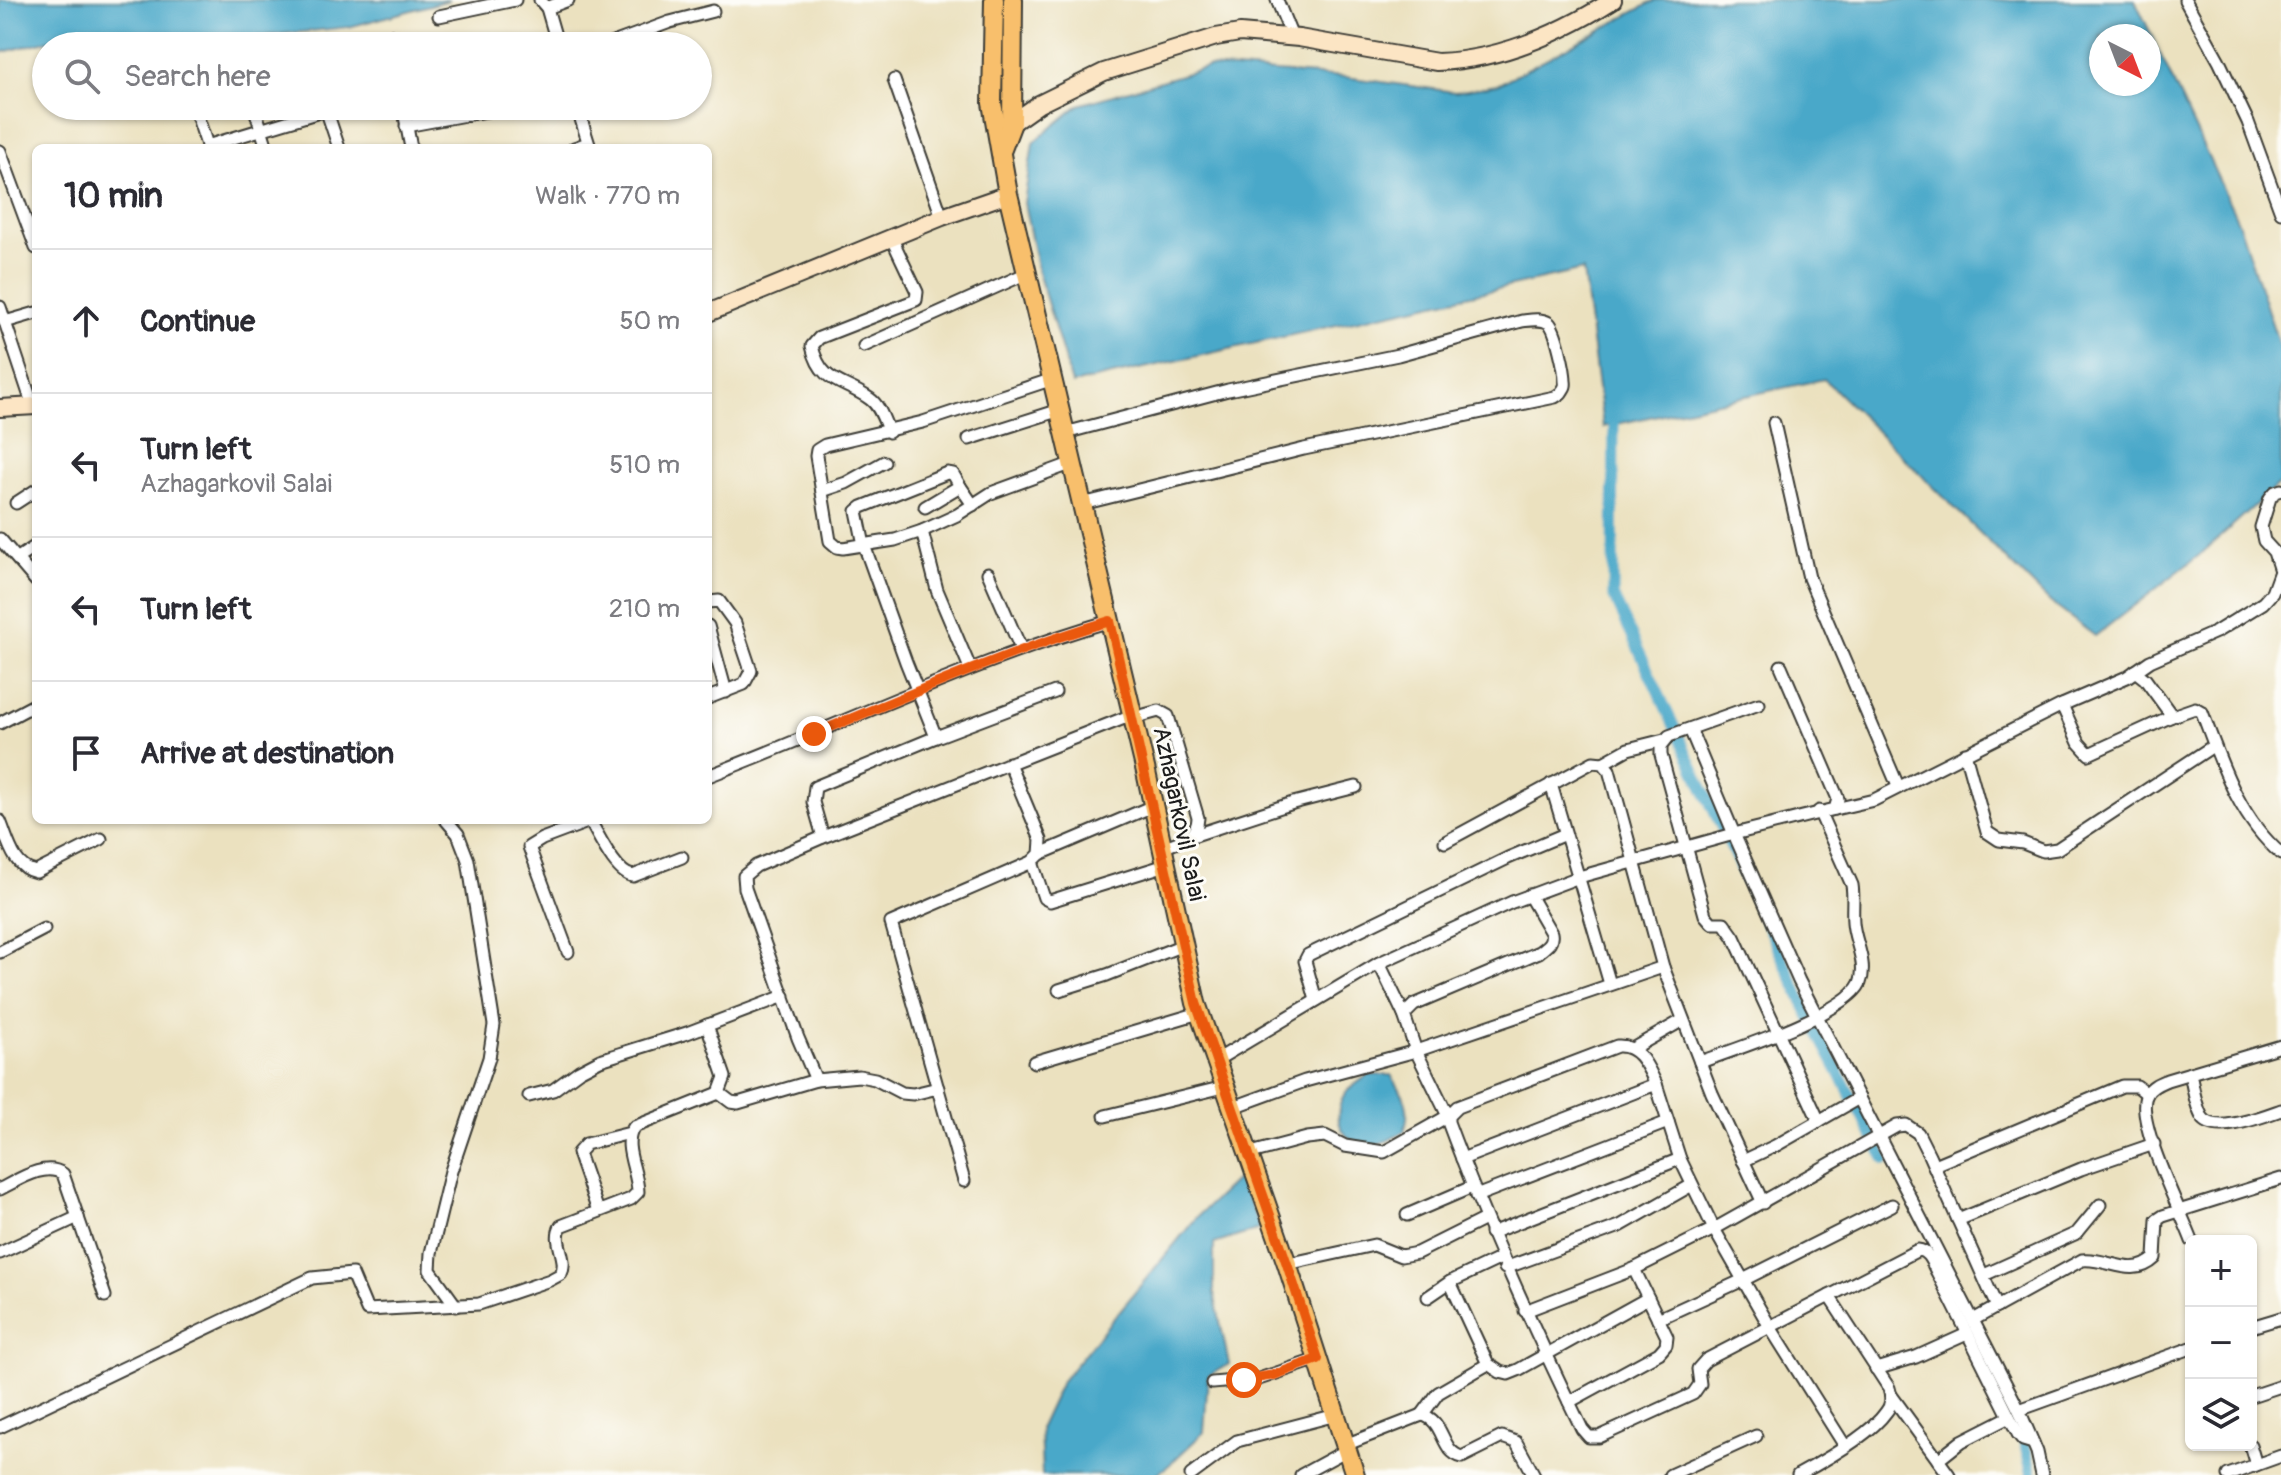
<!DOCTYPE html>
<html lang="en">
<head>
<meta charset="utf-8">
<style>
  :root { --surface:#fff; --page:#f7f7f7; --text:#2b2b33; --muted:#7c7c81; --line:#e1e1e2 }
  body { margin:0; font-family:Pangolin,sans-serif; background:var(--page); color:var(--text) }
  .controls { position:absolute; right:24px; bottom:24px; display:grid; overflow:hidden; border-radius:12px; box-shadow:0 2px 6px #0004 }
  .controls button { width:72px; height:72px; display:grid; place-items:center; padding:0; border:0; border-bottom:2px solid var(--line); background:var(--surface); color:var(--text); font:40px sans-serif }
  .compass { position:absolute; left:2089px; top:24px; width:72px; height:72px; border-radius:50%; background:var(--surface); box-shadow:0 2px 6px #0004; rotate:138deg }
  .stop { position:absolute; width:24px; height:24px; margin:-18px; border:6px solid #ea580c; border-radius:50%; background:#fff }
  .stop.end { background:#ea580c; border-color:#fff; box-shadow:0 2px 8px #0008 }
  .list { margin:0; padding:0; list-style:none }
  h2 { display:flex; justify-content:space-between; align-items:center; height:104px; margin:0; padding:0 32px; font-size:34px }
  h2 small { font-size:26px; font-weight:400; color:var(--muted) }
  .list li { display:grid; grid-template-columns:52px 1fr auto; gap:24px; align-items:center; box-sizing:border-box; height:144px; padding:0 32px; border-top:2px solid var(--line) }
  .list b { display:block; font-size:30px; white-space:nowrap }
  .list p { margin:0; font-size:26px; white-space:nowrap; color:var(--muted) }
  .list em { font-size:26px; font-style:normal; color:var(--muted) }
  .icon { flex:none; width:44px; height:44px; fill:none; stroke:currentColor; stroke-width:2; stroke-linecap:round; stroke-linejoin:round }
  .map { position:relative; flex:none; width:2281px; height:1475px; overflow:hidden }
  .search { position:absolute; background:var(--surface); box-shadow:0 2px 6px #0004; left:32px; top:32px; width:680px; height:88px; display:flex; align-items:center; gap:20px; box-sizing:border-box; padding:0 28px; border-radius:44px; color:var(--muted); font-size:30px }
  .panel { position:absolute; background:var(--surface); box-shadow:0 2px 6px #0004; left:32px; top:144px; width:680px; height:680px; border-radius:12px }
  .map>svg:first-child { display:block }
</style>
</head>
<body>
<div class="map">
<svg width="2281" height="1475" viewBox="0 0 2281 1475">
  <rect width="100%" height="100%" fill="#fdfcf7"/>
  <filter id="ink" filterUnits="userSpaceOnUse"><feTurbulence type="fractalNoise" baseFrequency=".0125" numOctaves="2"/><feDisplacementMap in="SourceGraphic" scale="16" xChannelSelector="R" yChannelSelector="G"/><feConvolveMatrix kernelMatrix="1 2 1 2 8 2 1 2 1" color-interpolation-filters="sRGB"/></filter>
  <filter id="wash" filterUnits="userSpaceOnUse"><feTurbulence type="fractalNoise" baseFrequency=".006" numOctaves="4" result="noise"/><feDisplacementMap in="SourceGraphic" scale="32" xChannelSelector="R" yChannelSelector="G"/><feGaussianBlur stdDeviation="1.8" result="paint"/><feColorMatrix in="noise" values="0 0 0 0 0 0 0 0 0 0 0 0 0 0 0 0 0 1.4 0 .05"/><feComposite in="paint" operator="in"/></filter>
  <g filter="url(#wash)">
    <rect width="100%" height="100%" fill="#ebe1bf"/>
    <g fill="#4aa8c9" stroke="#336272" stroke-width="2" fill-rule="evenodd">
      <path d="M0 0H449L349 27 186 44 61 37 0 53Z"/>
      <path d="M1656 0H2135L2238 221 2281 351V482L2202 553 2095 636 2050 602 1824 379 1603 427 1583 270 1072 384 1038 272 1024 203 1033 143 1079 105 1208 67 1345 77 1455 92 1497 85ZM2101 36H2149V84H2101Z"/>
      <path d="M1368 1075H1391C1405 1095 1412 1108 1404 1132 1395 1136 1384 1144 1375 1145 1346 1148 1329 1121 1344 1095 1348 1088 1361 1081 1368 1075Z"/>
      <path d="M1240 1176 1260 1229 1214 1244V1293L1229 1364 1208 1376 1204 1432 1168 1466 1155 1475H1042L1040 1427 1061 1382 1197 1217Z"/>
    </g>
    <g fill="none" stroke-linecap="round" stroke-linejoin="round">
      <g stroke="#4aa8c9" stroke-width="11">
        <path d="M1614 411 1613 595 1812 1022 1885 1160"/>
        <path d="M2022 1433 2032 1475"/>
      </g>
    </g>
  </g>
  <g filter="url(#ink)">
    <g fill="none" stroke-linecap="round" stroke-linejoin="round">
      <g stroke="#3b3a34" stroke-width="15">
        <g id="minor">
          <path d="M540 0 547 8 558 46"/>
          <path d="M1277 0 1292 37"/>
          <path d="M2185 0 2219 61 2248 122 2281 212"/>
          <path d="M547 8 568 0"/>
          <path d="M439 16 515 0"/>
          <path d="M391 36 393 46"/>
          <path d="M235 42 236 46"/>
          <path d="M605 46 670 22 713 11"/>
          <path d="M894 80 942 217"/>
          <path d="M194 106 208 148"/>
          <path d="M254 106 267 148"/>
          <path d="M325 106 339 148"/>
          <path d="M403 106 411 148"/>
          <path d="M577 106 590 148"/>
          <path d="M406 126 514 106"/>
          <path d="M207 146 326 110"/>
          <path d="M574 148 588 143"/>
          <path d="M0 151 36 248"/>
          <path d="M0 307 33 406"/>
          <path d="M5 322 36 313"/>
          <path d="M864 346 1025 274"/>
          <path d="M1053 379 923 422 825 445 817 450 816 456 830 541 837 547 843 548 895 540 922 531 957 515 991 493 1073 463"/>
          <path d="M1774 423 1809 578 1898 786"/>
          <path d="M889 432C884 421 880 406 870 399 844 380 821 385 812 346L819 338 916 300 917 292 891 237"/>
          <path d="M1065 433 1228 390 1398 355 1522 321C1531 320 1541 318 1549 323 1556 329 1565 370 1565 381 1566 387 1564 388 1561 393L1555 397 1304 449 1082 504"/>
          <path d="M969 439 1060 410"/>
          <path d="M822 491 846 483 884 462"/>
          <path d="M16 503 36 490"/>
          <path d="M925 507 960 486 973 505"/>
          <path d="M922 531 937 590 970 668"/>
          <path d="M0 539 36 581"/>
          <path d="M18 558 36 546"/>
          <path d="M988 573 1021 649"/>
          <path d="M708 602 719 601 735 623 751 671 744 684 708 698"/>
          <path d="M708 626 726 692"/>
          <path d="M2135 671 2145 679 2172 716 2195 708 2202 712C2221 762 2238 817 2281 854"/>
          <path d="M1759 704 1669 736 1661 746V755L1705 915 1712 923H1724L1734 937 1819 1121"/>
          <path d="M2062 705 2079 743 2089 754 2172 716"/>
          <path d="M1133 718 1159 711 1168 716 1198 818C1197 839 1179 841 1162 848"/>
          <path d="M0 723 36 704"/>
          <path d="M1690 729 1734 834 1835 809 1838 799 1836 794 1781 666"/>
          <path d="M936 737 906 662 864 545 857 511 862 507 947 473 953 474 960 486"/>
          <path d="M1965 753 1987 832 1999 840 2023 843 2043 851 2057 849 2213 746"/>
          <path d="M1603 763 1628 749 1664 740"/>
          <path d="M708 776C842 725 972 661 1110 621"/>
          <path d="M1551 784 1610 984"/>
          <path d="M1835 809 1874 800 2062 705 2127 677 2150 661 2216 632 2263 603 2272 593 2280 571 2274 552 2264 541 2261 527 2270 498 2275 492 2281 490"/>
          <path d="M446 820 458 834 468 860 494 1025 489 1058 451 1171 431 1253 430 1270 456 1306"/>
          <path d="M0 821C8 840 13 868 36 872L101 839"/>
          <path d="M1192 836 1293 803 1356 787"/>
          <path d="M823 837 813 802 815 787 936 737 1055 692"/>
          <path d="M1040 854 1153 806"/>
          <path d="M1032 862 1044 898 1050 901 1166 865"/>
          <path d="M0 952 44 929"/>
          <path d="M568 952 529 847 542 839 590 821C599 836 616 874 633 876L682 857"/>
          <path d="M1379 963 1404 1015"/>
          <path d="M1663 967 1712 1093 1763 1203"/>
          <path d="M1059 990 1107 975 1183 945"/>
          <path d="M1316 1000 1305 961 1308 955 1508 858 1565 834"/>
          <path d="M1632 1049 1683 1020"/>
          <path d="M1215 1061 1379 963 1512 902 1579 877 1734 834 1799 981 2019 1410 2037 1452 2042 1475"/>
          <path d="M1034 1062 1199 1013"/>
          <path d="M1700 1062C1733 1050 1846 1014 1860 983 1868 963 1854 941 1853 922 1852 909 1854 897 1852 885L1819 811"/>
          <path d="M2190 1073C2193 1087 2195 1105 2202 1117 2214 1136 2264 1116 2281 1110"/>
          <path d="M816 1080 798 1038 745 888 744 876 756 866 823 837 1132 715"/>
          <path d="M1656 1084C1648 1068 1639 1044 1617 1046L1457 1107 1448 1116V1122C1487 1227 1533 1328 1582 1429L1589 1437H1599L1693 1394 1700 1384 1698 1369 1706 1360 1918 1250C1929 1251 1932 1263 1937 1272L2018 1434 2023 1440 2033 1443"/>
          <path d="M719 1093 731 1102 738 1103 816 1080 859 1076 875 1079 902 1093 913 1094 938 1088"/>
          <path d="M529 1096 553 1090 579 1071 600 1060 687 1033 784 996"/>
          <path d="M1231 1108 1305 1081 1416 1051 1663 967 1609 770 1603 763 1593 762 1445 842"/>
          <path d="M1105 1116 1224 1087"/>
          <path d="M1247 1154 1307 1138 1325 1136 1345 1146 1384 1152 1448 1116 1416 1051 1404 1015 1414 1005 1539 952C1546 946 1553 943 1551 933L1529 895"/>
          <path d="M1462 1159 1656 1084 1680 1159 1714 1229 1897 1126 1906 1125 1918 1133 1929 1155 1997 1307"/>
          <path d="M1743 1161 1775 1146 1859 1098"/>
          <path d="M1934 1165 2122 1086H2137L2147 1094"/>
          <path d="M964 1181 891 923 1032 862 1040 854 1041 840 1009 763"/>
          <path d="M0 1189C17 1181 45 1161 63 1174L105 1296"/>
          <path d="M1476 1196 1668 1122"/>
          <path d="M598 1211 578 1153 586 1144 630 1133"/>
          <path d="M1407 1215 1472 1187"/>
          <path d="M1958 1220 2081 1169 2154 1144"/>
          <path d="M1491 1233 1680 1159"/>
          <path d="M2192 1241C2182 1213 2133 1118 2147 1094 2151 1086 2160 1083 2167 1080L2281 1046"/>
          <path d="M0 1253 78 1217"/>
          <path d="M1287 1264 1374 1245 1401 1256 1417 1253 1485 1219"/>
          <path d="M1505 1268 1620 1226 1692 1185"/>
          <path d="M1984 1275 2077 1233 2100 1205"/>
          <path d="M1450 1282 1488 1364 1500 1372 1508 1374 1518 1370 1648 1298"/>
          <path d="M1428 1297 1450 1282 1501 1258"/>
          <path d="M1525 1311 1634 1269 1714 1229 1770 1327 1845 1446"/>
          <path d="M1658 1319 1743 1280 1892 1205"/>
          <path d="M1973 1320 2082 1260C2108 1257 2132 1280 2155 1258L2157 1220 2163 1216 2281 1179"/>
          <path d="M2251 1327 2281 1318"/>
          <path d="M1876 1369 1916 1357 1967 1334"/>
          <path d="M1212 1383 1259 1379 1318 1359"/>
          <path d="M1891 1395 1949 1475"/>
          <path d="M2251 1396 2281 1386"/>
          <path d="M1569 1402 1659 1353 1666 1345 1667 1337 1634 1269"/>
          <path d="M2019 1410 2191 1348"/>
          <path d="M1422 1415 1438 1393 1488 1364"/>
          <path d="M0 1427 312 1278 352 1274 367 1310 479 1304 550 1280 561 1274C569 1258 552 1242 561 1226L631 1199 638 1192C638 1171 621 1145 634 1127L719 1093 725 1077 707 1025"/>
          <path d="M1345 1445 1422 1415C1445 1420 1440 1452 1462 1457L1502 1437 1516 1442 1534 1475"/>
          <path d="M2250 1445 2256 1465"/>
          <path d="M1938 1460 1962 1441 2009 1417"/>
          <path d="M1191 1475 1237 1441 1336 1415"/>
          <path d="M1301 1475 1347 1450"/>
          <path d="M1670 1475 1756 1436"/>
          <path d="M1798 1475C1822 1462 1871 1434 1886 1412 1892 1405 1892 1397 1889 1388L1829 1296"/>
          <path d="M2228 1475 2281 1456"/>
        </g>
      </g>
      <g stroke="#3b3a34" stroke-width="20">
        <g id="secondary">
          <path d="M1001 125 1012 123 1039 104 1104 72 1216 37 1240 33 1299 38 1437 62C1499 60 1561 33 1613 0"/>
          <path d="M708 313 942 217 1008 194"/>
          <path d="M0 408 36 406"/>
        </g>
      </g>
      <g stroke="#3b3a34" stroke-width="22">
        <g id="primary">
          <path d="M994 0 992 103 1008 194 1146 772 1196 1003 1287 1264 1355 1475"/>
          <path d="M1002 149 1012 123 1013 0"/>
        </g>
      </g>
      <use href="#minor" stroke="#fff" stroke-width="11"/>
      <use href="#secondary" stroke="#fce5c4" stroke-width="16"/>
      <use href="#primary" stroke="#f8bf6c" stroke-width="18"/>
    </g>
  </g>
  <g fill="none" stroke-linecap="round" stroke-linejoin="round" filter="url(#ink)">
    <path stroke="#ea580c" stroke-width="10" d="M814 734C912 694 1008 651 1110 621L1196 1003 1287 1264 1318 1359 1274 1375 1244 1380"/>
  </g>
  <g text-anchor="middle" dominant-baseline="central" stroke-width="6" stroke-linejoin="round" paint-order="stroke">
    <g font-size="24" fill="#1c1c1c" stroke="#fdfcf7">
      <text transform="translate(1179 814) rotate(78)">Azhagarkovil Salai</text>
    </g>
  </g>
</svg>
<div class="controls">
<button>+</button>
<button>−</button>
<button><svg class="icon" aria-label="layers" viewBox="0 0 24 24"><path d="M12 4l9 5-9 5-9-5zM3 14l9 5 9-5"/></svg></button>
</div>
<svg class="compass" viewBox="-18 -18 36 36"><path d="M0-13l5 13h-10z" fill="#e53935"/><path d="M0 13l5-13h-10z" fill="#7c7c81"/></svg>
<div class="stop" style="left:1244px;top:1380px"></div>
<div class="stop end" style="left:814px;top:734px"></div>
<div class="search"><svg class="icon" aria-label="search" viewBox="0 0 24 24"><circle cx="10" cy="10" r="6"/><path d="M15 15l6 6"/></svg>Search here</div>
<section class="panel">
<h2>10 min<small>Walk · 770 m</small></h2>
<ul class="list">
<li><svg class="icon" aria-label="ahead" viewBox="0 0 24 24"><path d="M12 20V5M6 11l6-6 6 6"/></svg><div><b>Continue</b></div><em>50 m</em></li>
<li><svg class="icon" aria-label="left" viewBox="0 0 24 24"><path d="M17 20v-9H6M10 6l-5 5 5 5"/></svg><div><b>Turn left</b><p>Azhagarkovil Salai</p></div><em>510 m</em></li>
<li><svg class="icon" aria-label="left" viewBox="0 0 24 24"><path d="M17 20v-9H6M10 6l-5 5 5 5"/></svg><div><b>Turn left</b></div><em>210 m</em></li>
<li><svg class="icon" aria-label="arrive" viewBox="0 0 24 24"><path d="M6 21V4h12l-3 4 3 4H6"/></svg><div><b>Arrive at destination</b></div></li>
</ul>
</section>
</div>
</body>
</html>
